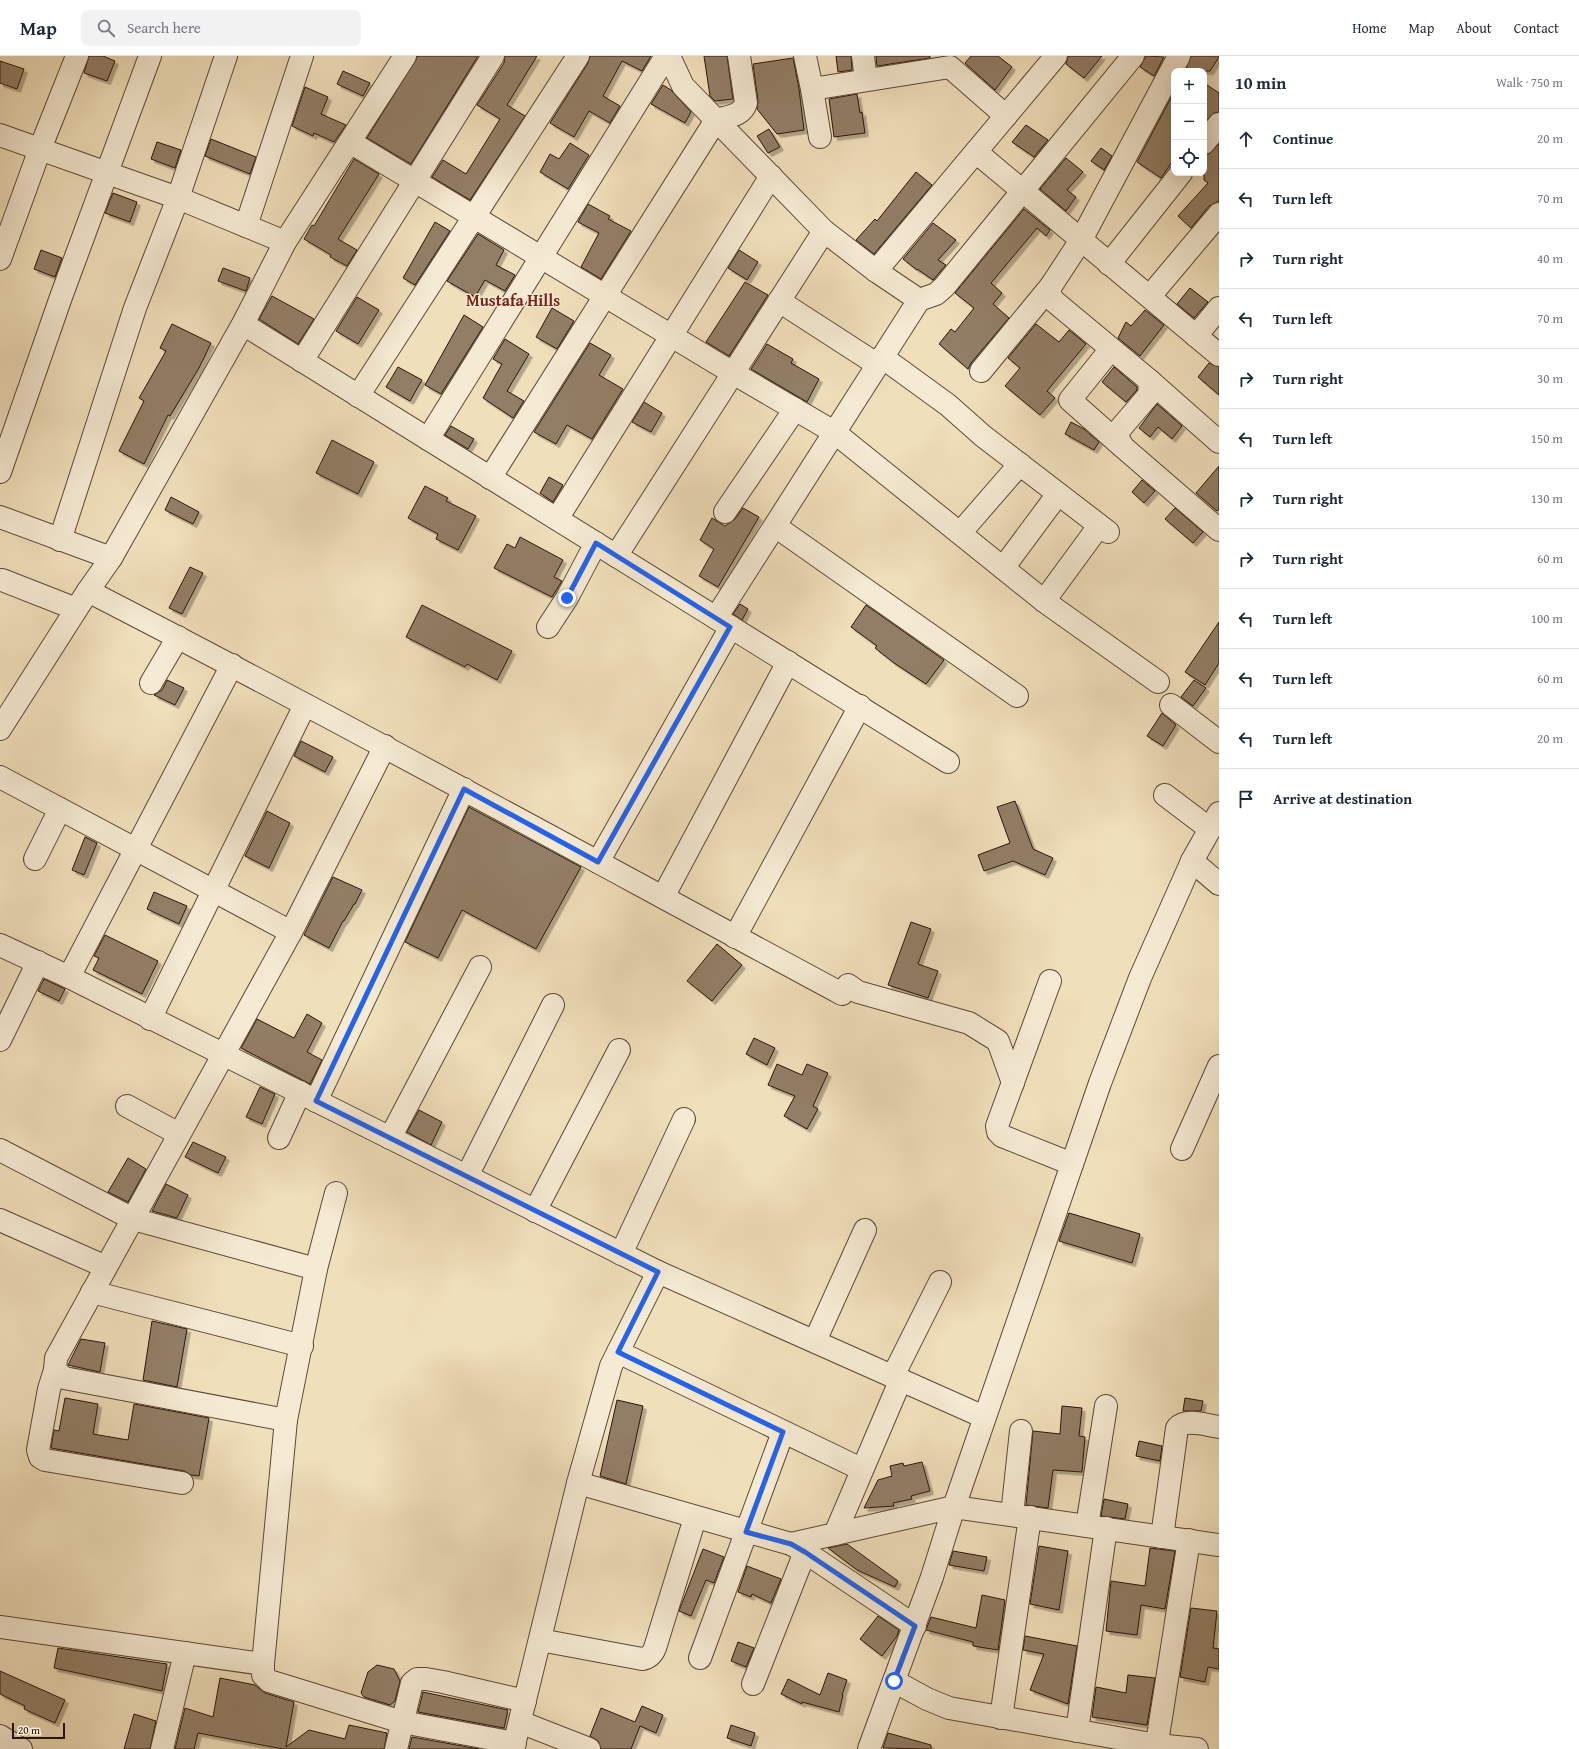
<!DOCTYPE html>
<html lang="en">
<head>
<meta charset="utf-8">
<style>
  :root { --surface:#fff; --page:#f2f2f3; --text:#1f2937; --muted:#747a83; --line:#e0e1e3 }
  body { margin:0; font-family:"Gentium Book Plus",serif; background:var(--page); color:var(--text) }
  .controls { position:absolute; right:12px; top:12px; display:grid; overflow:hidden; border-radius:8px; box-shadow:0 4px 16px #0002 }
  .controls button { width:36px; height:36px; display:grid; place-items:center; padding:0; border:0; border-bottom:1px solid var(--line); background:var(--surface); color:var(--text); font:20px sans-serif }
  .scale { position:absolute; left:12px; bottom:10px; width:53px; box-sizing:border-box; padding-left:4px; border:2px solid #2c150a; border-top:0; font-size:11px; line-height:14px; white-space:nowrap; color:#2c150a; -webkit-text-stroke:3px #f5ead3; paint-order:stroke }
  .stop { position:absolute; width:12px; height:12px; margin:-9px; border:3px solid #2563eb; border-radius:50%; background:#fff }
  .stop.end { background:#2563eb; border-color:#fff; box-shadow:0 1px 4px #0008 }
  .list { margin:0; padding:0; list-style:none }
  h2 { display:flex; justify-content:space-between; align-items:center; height:52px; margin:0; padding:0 16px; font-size:17px }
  h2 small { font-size:13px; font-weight:400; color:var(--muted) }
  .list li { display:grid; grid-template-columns:26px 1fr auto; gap:12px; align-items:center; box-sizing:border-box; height:60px; padding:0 16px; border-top:1px solid var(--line) }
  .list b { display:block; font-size:15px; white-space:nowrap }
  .list em { font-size:13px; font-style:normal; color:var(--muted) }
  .icon { flex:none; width:22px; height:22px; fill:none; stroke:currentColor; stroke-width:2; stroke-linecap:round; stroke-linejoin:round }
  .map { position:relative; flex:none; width:1219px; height:1693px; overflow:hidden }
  header { display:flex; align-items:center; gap:24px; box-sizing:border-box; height:56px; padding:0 20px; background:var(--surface); border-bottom:1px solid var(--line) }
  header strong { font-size:19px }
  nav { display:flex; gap:22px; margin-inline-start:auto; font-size:14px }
  .search { width:280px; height:36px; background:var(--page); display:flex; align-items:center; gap:10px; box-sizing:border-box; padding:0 14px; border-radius:8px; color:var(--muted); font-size:15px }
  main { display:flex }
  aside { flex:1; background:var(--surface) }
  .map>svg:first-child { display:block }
</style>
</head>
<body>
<header>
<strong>Map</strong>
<div class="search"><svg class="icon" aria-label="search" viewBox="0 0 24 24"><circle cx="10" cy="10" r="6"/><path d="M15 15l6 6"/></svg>Search here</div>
<nav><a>Home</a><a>Map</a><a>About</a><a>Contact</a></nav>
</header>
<main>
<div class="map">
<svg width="1219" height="1693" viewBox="0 0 1219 1693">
  <defs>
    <filter id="shadow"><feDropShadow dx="3.5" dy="3.5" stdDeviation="0" flood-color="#0004"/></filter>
  </defs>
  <rect width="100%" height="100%" fill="#f0dfbb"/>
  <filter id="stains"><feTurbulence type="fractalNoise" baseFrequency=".005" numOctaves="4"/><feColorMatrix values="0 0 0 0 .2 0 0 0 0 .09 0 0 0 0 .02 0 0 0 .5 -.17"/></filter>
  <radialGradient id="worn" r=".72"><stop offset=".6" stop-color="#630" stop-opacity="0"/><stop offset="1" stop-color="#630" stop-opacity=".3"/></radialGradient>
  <g fill="#927e66" stroke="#2c150a" filter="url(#shadow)">
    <path d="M89 0H103L115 5 107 25 84 17Z"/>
    <path d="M418 0H478L411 108 367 82Z"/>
    <path d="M505 0H537L507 49 525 60 470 144 432 121 443 104 466 118 500 63 477 49 504 7Z"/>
    <path d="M590 0H651L642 15 622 5 603 40 620 50 610 67 589 55 574 81 550 67 588 7Z"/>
    <path d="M704 0H727L733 43 715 45 710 40Z"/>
    <path d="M836 0H851L852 14 838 16Z"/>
    <path d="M876 0H930V2L877 10Z"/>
    <path d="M971 0H998L1012 11 995 34 965 7Z"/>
    <path d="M1068 0H1102L1084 22 1066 8Z"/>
    <path d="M1146 0 1164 1 1154 20 1140 11Z"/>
    <path d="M1191 0H1219V1L1210 15H1185Z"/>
    <path d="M793 2 799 33 804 74 777 78 757 53 758 45 753 8Z"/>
    <path d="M0 5 24 13 17 33 0 27Z"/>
    <path d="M343 15 370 27 363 40 337 28Z"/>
    <path d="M1204 27 1219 37V56L1214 57 1204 67Z"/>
    <path d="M663 29 671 34 691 56 685 67 651 48Z"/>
    <path d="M305 31 328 41 321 58 346 69 334 86 314 77 313 80 292 70Z"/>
    <path d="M1174 36V103L1161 122 1137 106Z"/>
    <path d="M857 38 860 57 862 56 865 77 834 81 829 43Z"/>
    <path d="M1026 69 1048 84 1034 101 1012 86Z"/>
    <path d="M769 73 780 91 768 97 757 80Z"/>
    <path d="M211 83 256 101 250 118 205 100Z"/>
    <path d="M157 86 181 94 175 112 151 103Z"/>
    <path d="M570 87 589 99 568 133 540 116 550 98 559 103Z"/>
    <path d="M1219 88V145L1209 150 1191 172 1178 160 1208 127 1204 124V99L1209 98Z"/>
    <path d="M1101 92 1112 100 1104 114 1091 105Z"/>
    <path d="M1066 102 1083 116 1067 134 1076 141 1066 155 1040 133Z"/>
    <path d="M354 103 379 118 338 183 357 194 347 210 330 201 331 199 304 183 312 169 314 170Z"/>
    <path d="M916 116 932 129 874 198 856 184 875 163 877 165Z"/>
    <path d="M113 137 137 146 130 166 105 157Z"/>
    <path d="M588 148 610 160 608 163 631 175 601 223 581 211 599 177 578 166Z"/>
    <path d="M1024 153 1050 174 1046 180 1037 172 991 227 1002 237 993 248 1009 262 971 307 968 313 939 288 951 273 955 276 974 252 955 237Z"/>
    <path d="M435 166 450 175 415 229 403 222Z"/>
    <path d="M933 167 956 184 938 204 946 209 933 224 917 213V214L903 203Z"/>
    <path d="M478 178 504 194 496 209 515 219 505 235 485 224 475 241 447 225Z"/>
    <path d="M41 194 62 202 55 221 34 213Z"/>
    <path d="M739 194 758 206 747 224 728 212Z"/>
    <path d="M223 212 250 222 246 235 218 225Z"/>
    <path d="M745 226 768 239 729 300 706 286Z"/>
    <path d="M1190 232 1208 246 1194 262 1177 248Z"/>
    <path d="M272 240 314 263 298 288 259 263Z"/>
    <path d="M357 241 379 254 358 288 336 275Z"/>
    <path d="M552 252 574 265 557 293 536 281Z"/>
    <path d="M1145 254 1164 269 1140 300 1118 282 1126 266 1131 270Z"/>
    <path d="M464 259 483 271 441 338 425 329Z"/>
    <path d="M172 268 211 287 199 312 170 360 168 359 144 408 119 395 144 345 139 342 166 295 160 292Z"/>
    <path d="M1036 268 1059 286 1069 274 1086 288 1047 335 1055 342 1040 359 1005 330 1020 312 1008 302Z"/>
    <path d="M505 283 529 298 507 335 524 345 513 362 483 342 502 308 493 303Z"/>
    <path d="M590 287 611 299 599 319 623 333 592 383 567 369 556 388 534 376Z"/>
    <path d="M767 288 793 303 791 307 819 323 807 346 751 313Z"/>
    <path d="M1209 307 1219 311V339L1198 321Z"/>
    <path d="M398 311 422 324 410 345 386 331Z"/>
    <path d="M1114 311 1137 331V334L1126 346 1102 326Z"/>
    <path d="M644 346 662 357 651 376 632 366Z"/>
    <path d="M1157 348 1182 370 1172 383 1158 371 1150 381 1139 372Z"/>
    <path d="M1071 366 1084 373 1099 386 1094 394 1065 378Z"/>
    <path d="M451 370 474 383 468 393 445 379Z"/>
    <path d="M332 384 374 406 358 438 316 417Z"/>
    <path d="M1219 410V453L1217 455 1196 437Z"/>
    <path d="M549 421 563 429 553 446 540 437Z"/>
    <path d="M1142 424 1155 435 1144 447 1132 436Z"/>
    <path d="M425 430 448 442 446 445 476 460 458 494 436 483 438 478 408 462Z"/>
    <path d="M171 441 199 456 193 468 165 454Z"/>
    <path d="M743 452 759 461 718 531 699 520 714 493 700 484 712 462 725 470 735 463Z"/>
    <path d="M1175 452 1203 476 1193 487 1165 463Z"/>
    <path d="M520 481 563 504 554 521 562 525 552 541 494 512 507 488 515 492Z"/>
    <path d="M190 511 203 517 182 558 169 552Z"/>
    <path d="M740 548 748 553 742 564 733 558Z"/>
    <path d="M422 549 512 595 497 624 467 608 465 611 406 581Z"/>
    <path d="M866 549 944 604 926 628 894 607 875 592 877 590 851 571Z"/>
    <path d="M1219 566V607L1205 629 1185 616Z"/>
    <path d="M167 624 184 632 175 649 154 639 162 634Z"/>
    <path d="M1194 624 1206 632 1193 650 1181 641Z"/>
    <path d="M1162 657 1176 669 1163 690 1147 680Z"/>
    <path d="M301 685 333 701 325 716 294 700Z"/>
    <path d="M1015 745 1033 793 1053 802 1045 819 1013 805 984 815 978 799 1010 787 997 751Z"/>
    <path d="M469 751 581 811 536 893 462 854 438 902 405 886Z"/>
    <path d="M267 755 290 767 269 812 245 800Z"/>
    <path d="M85 781 97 787 84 819 72 814Z"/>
    <path d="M333 821 362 834 355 848H354L344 865H343L329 892 304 879Z"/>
    <path d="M154 836 187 850 179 868 147 853Z"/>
    <path d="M911 866 931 873 918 908 938 915 928 942 888 929Z"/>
    <path d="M105 879 158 905 142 938 93 914 99 902 94 900Z"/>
    <path d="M717 888 742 909 712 945 687 925Z"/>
    <path d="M44 923 65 933 59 945 38 935Z"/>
    <path d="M307 958 322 967 307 996 322 1004 310 1028 241 992 257 963 294 982Z"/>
    <path d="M754 982 775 992 767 1009 746 998Z"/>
    <path d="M777 1008 802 1019 807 1008 828 1017 813 1050 818 1053 807 1073 784 1060 795 1040 768 1029Z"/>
    <path d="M260 1031 275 1038 262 1068 246 1061Z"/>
    <path d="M419 1054 442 1066 431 1089 407 1076Z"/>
    <path d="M193 1086 226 1101 218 1117 185 1101Z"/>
    <path d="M128 1102 146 1113 128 1146 108 1136Z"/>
    <path d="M166 1128 188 1139 177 1162 152 1155Z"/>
    <path d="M1069 1157 1140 1178 1132 1207 1059 1185Z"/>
    <path d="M152 1265 187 1273 177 1331 143 1324Z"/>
    <path d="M81 1283 105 1287 100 1316 68 1309Z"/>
    <path d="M65 1342 98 1348 93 1378 128 1384 134 1348 209 1362 199 1420 191 1419 184 1415 51 1392 54 1374 59 1375Z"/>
    <path d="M1185 1342 1203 1345 1201 1355H1183Z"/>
    <path d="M617 1344 643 1350 626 1428 600 1420Z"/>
    <path d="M1062 1350 1082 1352 1079 1380 1085 1381 1082 1416 1053 1414 1048 1452 1026 1449 1033 1375 1060 1378Z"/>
    <path d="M1139 1385 1162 1390 1160 1405 1136 1400Z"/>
    <path d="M922 1406 930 1435 911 1440 912 1443 893 1447 894 1450 864 1452 878 1424 892 1420 890 1410 903 1407 904 1410Z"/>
    <path d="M1104 1443 1128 1448 1125 1463 1101 1460Z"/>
    <path d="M847 1488 898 1525 895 1531 857 1514 828 1492Z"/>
    <path d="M1039 1490 1068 1495 1059 1554 1030 1548Z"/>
    <path d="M1150 1492 1175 1495 1165 1553 1141 1549 1137 1579 1106 1575 1111 1525 1145 1530Z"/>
    <path d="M703 1493 724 1501 714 1527 706 1524 691 1560 679 1555Z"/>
    <path d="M953 1495 987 1501 984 1515 949 1509Z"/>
    <path d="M747 1510 781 1523 771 1547 752 1538 751 1541 738 1536Z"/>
    <path d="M982 1539 1005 1544 998 1594 973 1590V1586L926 1574 931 1561 976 1572Z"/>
    <path d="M1191 1552 1217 1555 1213 1592 1219 1593V1613L1208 1611 1205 1626 1180 1621Z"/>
    <path d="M878 1560 899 1574 897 1580 882 1600 860 1583Z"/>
    <path d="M1025 1580 1077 1590 1068 1648 1030 1634 1044 1598 1023 1594Z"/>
    <path d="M738 1586 754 1592 746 1611 731 1605Z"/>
    <path d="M58 1592 167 1608 162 1635 54 1612Z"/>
    <path d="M377 1609 394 1613 400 1625 395 1645 390 1649 364 1641 361 1637 368 1616Z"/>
    <path d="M0 1615 65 1644 55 1667 24 1653 25 1650 0 1638Z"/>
    <path d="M828 1617 847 1624 842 1639H843L839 1656 802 1646V1648L781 1638 788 1623 820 1639Z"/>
    <path d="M1128 1619 1155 1622 1147 1669 1092 1661 1096 1631 1126 1637Z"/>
    <path d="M220 1622 255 1629 265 1637 294 1646 286 1691 309 1674 345 1683 349 1669 387 1677 384 1693H283L198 1677 194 1693H175L185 1652 213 1661Z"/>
    <path d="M423 1636 508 1654 504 1672 418 1656Z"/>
    <path d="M642 1650 663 1659 656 1677 640 1670 631 1693H601L598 1685 590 1680 601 1652 635 1666Z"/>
    <path d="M134 1658 156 1665 150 1693H124Z"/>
    <path d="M731 1669 755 1677 751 1690 727 1682Z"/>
    <path d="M888 1677 931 1689V1693L883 1692Z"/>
    <path d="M412 1681 479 1693H409Z"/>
  </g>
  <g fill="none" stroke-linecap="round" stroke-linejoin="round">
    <g stroke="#5d4836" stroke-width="24">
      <g id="minor">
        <path d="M669 0 683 30 824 175 876 215 919 244 716 562"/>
        <path d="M805 0 812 33 950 11 1006 60"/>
        <path d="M863 0 866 24"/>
        <path d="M1179 0 1081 184 1051 230 1049 239 1055 246 1150 325 1149 339 1119 374 1118 382 1123 391 1219 474"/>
        <path d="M812 33 820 81"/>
        <path d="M0 79 178 142 285 186"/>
        <path d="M350 86 733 317 834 376 1044 545 1158 626"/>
        <path d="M1204 87 1219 68"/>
        <path d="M976 96 1219 299"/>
        <path d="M246 170 302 0"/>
        <path d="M0 203 40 93 77 0"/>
        <path d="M1109 208 1181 117"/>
        <path d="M876 215 1056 0"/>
        <path d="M1150 240 1219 158"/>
        <path d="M919 244 936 238 944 231 1133 0"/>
        <path d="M779 245 878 309"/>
        <path d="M243 268 948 706"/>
        <path d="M1196 280 1219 252"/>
        <path d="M1111 293 1070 344 1123 391"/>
        <path d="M882 301 948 349 983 380 1108 476"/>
        <path d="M302 305 493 0"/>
        <path d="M981 315 1051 230"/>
        <path d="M1150 325 1219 386"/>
        <path d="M358 340 578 0"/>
        <path d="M428 383 666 0"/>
        <path d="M0 416 61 241 150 0"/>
        <path d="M490 422 716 64C729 60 742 60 746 47L739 0"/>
        <path d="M725 456 795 353"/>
        <path d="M0 461 111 502"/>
        <path d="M557 463 771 120"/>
        <path d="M775 470 1017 640"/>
        <path d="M960 477 1020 408"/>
        <path d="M60 484 135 252 178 142 226 0"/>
        <path d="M616 500 824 175"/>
        <path d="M1003 512 1058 438"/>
        <path d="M2 524 76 553"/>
        <path d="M88 535C341 665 591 803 842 938"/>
        <path d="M1044 545 1099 470"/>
        <path d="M548 571 567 542 596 487"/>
        <path d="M151 627 178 581"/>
        <path d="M1171 649 1219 686"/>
        <path d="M0 673 88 535 111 502 243 268 285 186 405 0"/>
        <path d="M0 721 291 876 56 1302 55 1314 64 1322 286 1364 263 1608"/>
        <path d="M1165 739 1210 773"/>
        <path d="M35 803 60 753"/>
        <path d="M1192 805 1219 828"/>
        <path d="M598 806 731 571"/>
        <path d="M663 841 788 606"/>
        <path d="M291 876 385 690"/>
        <path d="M735 881 860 650"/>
        <path d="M0 889 69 921 658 1216 984 1361"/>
        <path d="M69 921 232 609"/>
        <path d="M1050 925 997 1070 998 1076 1002 1080 1072 1108"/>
        <path d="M848 929 858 936 969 967 998 985 1013 1027"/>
        <path d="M150 963 305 649"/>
        <path d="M0 984 38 906"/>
        <path d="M316 1045 464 733"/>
        <path d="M127 1050 179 1078"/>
        <path d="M279 1082 300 1036"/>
        <path d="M390 1082 480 911"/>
        <path d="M1182 1093 1219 1010"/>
        <path d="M0 1094 133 1163 316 1213"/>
        <path d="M467 1120 553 949"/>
        <path d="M535 1155 619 994"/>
        <path d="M0 1164 106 1211"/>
        <path d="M621 1198 684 1063"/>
        <path d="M92 1236 302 1290"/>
        <path d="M815 1285 865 1174"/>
        <path d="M618 1296 658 1216"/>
        <path d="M55 1314 49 1333 38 1394 40 1401 45 1404 182 1427"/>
        <path d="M893 1320 940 1226"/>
        <path d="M286 1364 316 1213 336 1137"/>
        <path d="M578 1427 791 1488 805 1496 915 1570"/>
        <path d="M1012 1459 1021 1375"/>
        <path d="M1087 1470 1106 1350"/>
        <path d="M835 1478 901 1323"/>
        <path d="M1162 1481 1177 1372C1186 1362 1206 1369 1219 1371"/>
        <path d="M791 1488 954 1451 1219 1489"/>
        <path d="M0 1571 263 1608V1619L269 1625 402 1666 515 1687"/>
        <path d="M540 1584 642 1603C649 1602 652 1599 655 1592L695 1462"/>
        <path d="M700 1602 783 1376"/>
        <path d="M894 1625 927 1643 949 1652 1157 1689 1197 1693"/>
        <path d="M753 1628 805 1496"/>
        <path d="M1001 1662 1030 1461"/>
        <path d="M520 1666 589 1693"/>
        <path d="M1077 1675 1106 1472"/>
        <path d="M0 1680 21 1693"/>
        <path d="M162 1693 185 1597"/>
        <path d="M396 1693 412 1627 417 1623H426L443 1626 525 1645"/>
        <path d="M513 1693 578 1427 611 1310 618 1296 861 1413"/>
        <path d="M869 1693 932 1521 954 1451 1100 1027 1140 922 1192 805 1219 757"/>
        <path d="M1156 1693 1189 1484"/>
      </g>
    </g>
    <use href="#minor" stroke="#f5ead3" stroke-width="22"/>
  </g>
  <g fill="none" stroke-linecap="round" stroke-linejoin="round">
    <path stroke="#2563eb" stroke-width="5" d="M567 542 596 487 730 571 598 806 464 733 316 1045 658 1216 618 1296 783 1376 746 1476 791 1488 805 1496 915 1570 894 1625"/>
  </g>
  <g text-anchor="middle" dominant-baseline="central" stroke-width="3" stroke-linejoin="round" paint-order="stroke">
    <g font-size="16" font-weight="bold" fill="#7a1f14" stroke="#f5ead3">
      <text x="513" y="244">Mustafa Hills</text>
    </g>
  </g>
  <rect width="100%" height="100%" filter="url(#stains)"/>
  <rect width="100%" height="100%" fill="url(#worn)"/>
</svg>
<div class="controls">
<button>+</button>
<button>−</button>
<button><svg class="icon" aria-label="locate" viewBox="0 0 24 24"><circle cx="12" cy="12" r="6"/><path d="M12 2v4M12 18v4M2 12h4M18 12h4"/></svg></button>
</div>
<div class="scale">20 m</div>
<div class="stop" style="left:894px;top:1625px"></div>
<div class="stop end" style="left:567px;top:542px"></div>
</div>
<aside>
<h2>10 min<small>Walk · 750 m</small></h2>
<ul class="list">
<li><svg class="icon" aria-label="ahead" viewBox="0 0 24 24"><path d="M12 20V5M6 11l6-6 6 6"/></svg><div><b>Continue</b></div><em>20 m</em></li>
<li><svg class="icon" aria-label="left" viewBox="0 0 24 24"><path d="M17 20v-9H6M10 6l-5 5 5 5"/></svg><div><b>Turn left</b></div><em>70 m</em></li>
<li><svg class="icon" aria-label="right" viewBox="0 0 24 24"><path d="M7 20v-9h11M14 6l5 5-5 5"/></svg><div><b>Turn right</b></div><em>40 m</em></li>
<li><svg class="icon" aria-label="left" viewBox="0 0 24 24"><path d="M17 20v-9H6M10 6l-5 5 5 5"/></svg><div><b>Turn left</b></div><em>70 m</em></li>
<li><svg class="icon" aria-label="right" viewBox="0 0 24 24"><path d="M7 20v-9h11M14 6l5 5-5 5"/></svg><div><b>Turn right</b></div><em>30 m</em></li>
<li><svg class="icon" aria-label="left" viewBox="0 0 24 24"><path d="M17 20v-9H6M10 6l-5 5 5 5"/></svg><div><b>Turn left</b></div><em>150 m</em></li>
<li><svg class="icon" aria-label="right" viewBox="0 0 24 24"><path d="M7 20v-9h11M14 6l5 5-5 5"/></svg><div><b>Turn right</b></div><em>130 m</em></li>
<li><svg class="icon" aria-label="right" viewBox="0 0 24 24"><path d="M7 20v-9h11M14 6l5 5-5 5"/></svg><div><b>Turn right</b></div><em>60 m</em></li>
<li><svg class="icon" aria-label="left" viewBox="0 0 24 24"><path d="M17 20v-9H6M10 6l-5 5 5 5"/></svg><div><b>Turn left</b></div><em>100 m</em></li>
<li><svg class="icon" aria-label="left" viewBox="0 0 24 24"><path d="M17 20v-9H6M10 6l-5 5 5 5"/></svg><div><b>Turn left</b></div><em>60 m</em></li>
<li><svg class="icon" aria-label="left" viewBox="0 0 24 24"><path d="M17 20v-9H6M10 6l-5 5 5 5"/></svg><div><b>Turn left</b></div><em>20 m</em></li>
<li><svg class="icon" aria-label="arrive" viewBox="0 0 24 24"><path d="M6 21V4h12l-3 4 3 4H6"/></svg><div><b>Arrive at destination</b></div></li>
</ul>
</aside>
</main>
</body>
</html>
